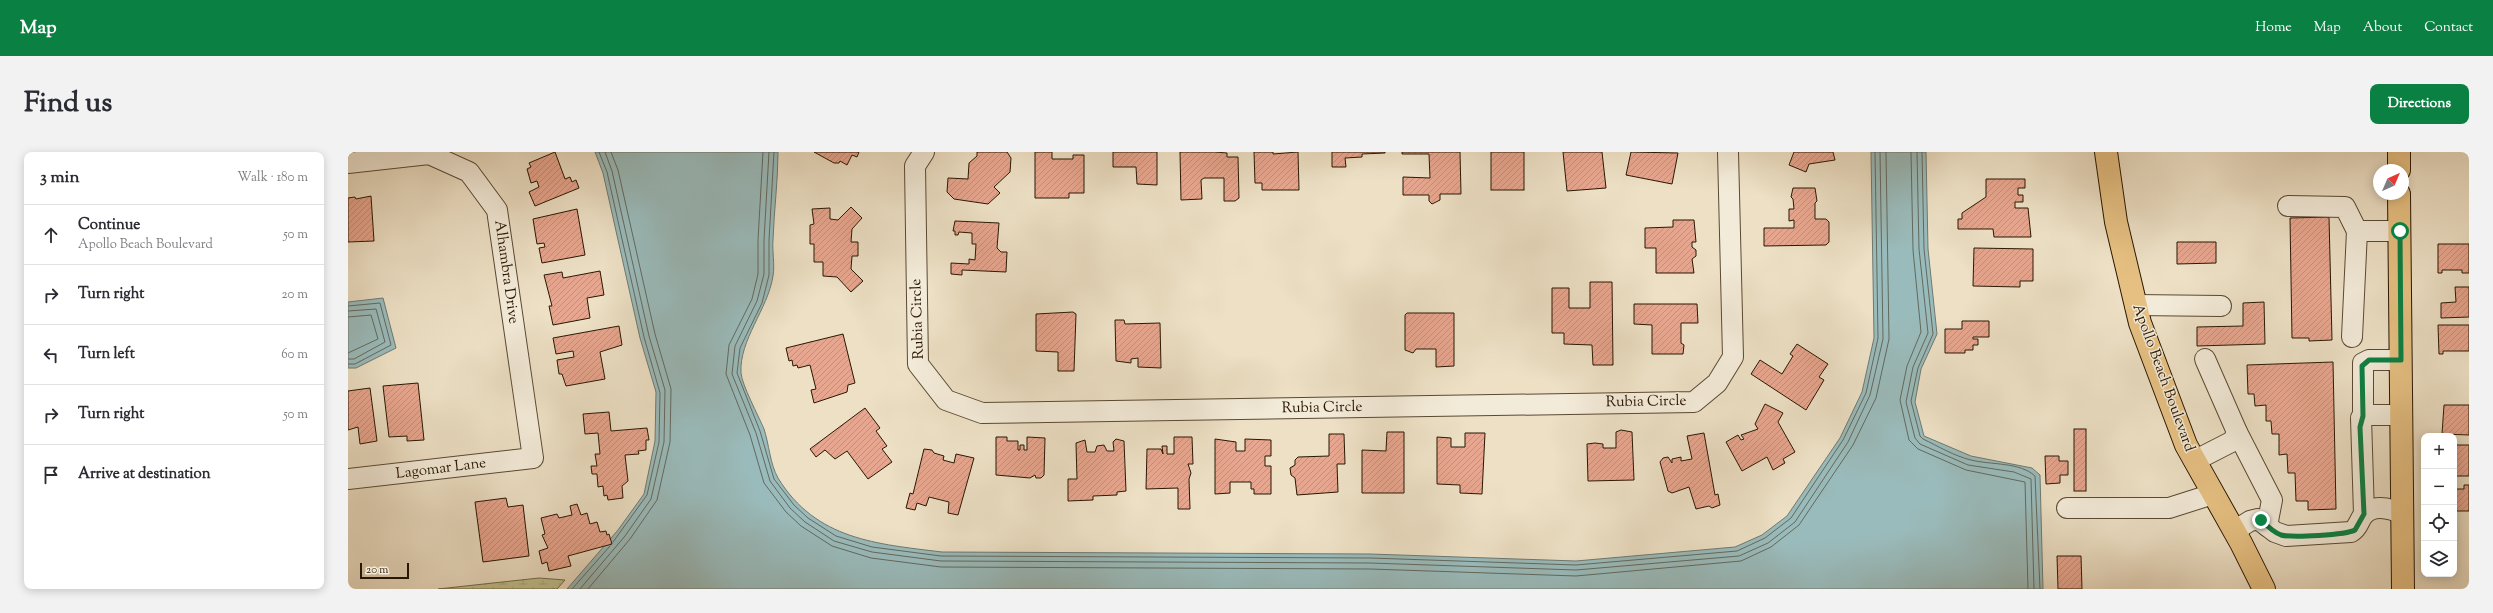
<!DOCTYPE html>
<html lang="en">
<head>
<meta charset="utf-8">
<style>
  :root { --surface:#fff; --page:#f2f2f3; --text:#2b2b33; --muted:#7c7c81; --line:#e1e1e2; --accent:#0b8043 }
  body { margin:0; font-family:"Sorts Mill Goudy",serif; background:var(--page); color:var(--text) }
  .controls { position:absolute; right:12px; bottom:12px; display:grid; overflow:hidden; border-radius:8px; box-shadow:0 2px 10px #0003 }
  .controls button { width:36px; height:36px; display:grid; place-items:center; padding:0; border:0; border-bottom:1px solid var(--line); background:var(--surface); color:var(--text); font:20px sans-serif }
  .compass { position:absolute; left:2025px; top:12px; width:36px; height:36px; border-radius:50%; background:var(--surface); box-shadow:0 2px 10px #0003; rotate:44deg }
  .scale { position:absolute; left:12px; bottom:10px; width:49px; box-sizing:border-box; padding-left:4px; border:2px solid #291702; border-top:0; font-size:11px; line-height:14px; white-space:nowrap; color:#291702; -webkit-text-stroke:3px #f3ebd9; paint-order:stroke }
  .stop { position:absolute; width:12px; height:12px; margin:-9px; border:3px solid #0b8043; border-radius:50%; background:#fff }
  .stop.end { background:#0b8043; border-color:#fff; box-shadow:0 1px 4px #0008 }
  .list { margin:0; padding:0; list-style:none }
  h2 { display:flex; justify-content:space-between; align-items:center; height:52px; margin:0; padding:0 16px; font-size:17px }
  h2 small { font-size:13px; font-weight:400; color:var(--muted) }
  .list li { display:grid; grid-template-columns:26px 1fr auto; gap:12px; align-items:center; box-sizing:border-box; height:60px; padding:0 16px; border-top:1px solid var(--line) }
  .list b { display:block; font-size:15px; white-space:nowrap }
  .list p { margin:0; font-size:13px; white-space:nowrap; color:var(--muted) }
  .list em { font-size:13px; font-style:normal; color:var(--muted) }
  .icon { flex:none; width:22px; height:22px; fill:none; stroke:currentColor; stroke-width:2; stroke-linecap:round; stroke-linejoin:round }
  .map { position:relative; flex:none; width:2121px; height:437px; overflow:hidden; border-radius:8px }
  header { display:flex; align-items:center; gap:24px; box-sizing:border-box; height:56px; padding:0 20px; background:var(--accent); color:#fff }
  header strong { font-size:19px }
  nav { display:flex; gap:22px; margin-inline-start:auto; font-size:14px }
  .intro { display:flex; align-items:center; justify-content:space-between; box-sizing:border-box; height:96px; padding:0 24px }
  h1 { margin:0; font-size:28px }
  .button { padding:10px 18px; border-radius:8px; background:var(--accent); color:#fff; font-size:14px; font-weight:700 }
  main { display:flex; gap:24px; padding:0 24px }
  aside { flex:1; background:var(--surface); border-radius:8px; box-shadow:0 2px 10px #0003 }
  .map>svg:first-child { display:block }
</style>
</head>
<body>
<header>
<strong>Map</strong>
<nav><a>Home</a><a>Map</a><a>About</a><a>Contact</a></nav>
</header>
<div class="intro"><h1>Find us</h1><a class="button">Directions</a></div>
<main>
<aside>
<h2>3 min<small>Walk · 180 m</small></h2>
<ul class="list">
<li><svg class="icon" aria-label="ahead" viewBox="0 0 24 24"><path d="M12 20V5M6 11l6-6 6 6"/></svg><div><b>Continue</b><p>Apollo Beach Boulevard</p></div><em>50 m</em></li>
<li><svg class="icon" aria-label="right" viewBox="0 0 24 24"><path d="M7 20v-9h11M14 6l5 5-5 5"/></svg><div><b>Turn right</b></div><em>20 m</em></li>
<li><svg class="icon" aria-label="left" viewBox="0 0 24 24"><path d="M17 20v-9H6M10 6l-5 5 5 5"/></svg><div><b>Turn left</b></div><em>60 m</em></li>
<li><svg class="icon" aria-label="right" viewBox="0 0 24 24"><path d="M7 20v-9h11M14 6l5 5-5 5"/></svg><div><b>Turn right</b></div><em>50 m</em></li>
<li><svg class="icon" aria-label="arrive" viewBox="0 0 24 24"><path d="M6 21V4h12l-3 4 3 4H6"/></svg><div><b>Arrive at destination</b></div></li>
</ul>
</aside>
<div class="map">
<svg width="2121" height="437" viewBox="0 0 2121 437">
  <defs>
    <pattern id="wetland-marsh" width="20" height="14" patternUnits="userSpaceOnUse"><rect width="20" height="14" fill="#c0c08f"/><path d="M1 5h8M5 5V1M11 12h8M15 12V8" fill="none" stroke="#a5a47a"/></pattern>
    <pattern id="building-hatch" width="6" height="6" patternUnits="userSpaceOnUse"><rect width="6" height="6" fill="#e7a68f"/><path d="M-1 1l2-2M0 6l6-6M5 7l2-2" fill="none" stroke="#c68e7a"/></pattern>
  </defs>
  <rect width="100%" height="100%" fill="#ede0c5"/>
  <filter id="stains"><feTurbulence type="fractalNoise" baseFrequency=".005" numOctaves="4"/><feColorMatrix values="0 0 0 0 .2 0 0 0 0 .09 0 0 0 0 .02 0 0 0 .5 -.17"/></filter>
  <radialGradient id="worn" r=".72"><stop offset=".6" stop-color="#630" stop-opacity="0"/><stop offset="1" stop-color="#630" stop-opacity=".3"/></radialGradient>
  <path fill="url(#wetland-marsh)" stroke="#746c48" d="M191 426 217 428 209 437H90Z"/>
  <g fill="#9abbbb" stroke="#6d7971">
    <path d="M247 0H430C430 29 426 58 425 88 424 99 427 112 425 124 420 157 391 188 393 221 394 233 410 263 416 277 421 292 422 312 430 326 468 388 529 392 594 400L1022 402 1228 409 1387 395 1414 383 1439 364 1492 286 1514 240 1526 186 1523 0H1578L1580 97 1589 182 1573 217 1567 250 1576 284 1623 304 1684 316 1692 323 1695 437H219L270 378 296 342 307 289 308 240 292 186 255 21Z"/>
    <path d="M35 146 48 196 8 216H0V150Z"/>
  </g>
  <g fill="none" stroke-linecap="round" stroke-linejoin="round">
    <g stroke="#62695e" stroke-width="1">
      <path d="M251 0 259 20 296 185 312 241 311 290 299 343 265 390"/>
      <path d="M415 0 410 88V122L404 147 381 193 378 222 402 283 416 331 438 360 453 374 484 394 523 406 593 415 1022 417 1228 424 1393 409 1423 395 1451 373 1505 293 1528 246 1541 187 1538 0"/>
      <path d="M421 0 416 88V122L409 149 387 194 384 222 408 281 422 329 442 356 457 370 486 389 524 400 593 409 1022 411 1228 418 1391 404 1420 391 1447 370 1500 290 1522 243 1535 187 1532 0"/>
      <path d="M426 0 421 88V123L414 151 392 196 389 221 412 279 426 327 446 353 460 366 488 384 524 395 593 404 1022 406 1228 413 1389 399 1417 386 1443 366 1495 288 1518 241 1530 186 1527 0"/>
      <path d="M1563 0 1565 98 1573 180 1559 214 1552 248 1561 288 1570 297 1618 318 1677 330 1680 437"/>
      <path d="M1569 0 1571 97 1580 181 1565 215 1558 250 1567 286 1572 292 1620 313 1666 320 1683 327 1686 437"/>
      <path d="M1574 0 1576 97 1585 182 1570 216 1563 249 1572 284 1575 287C1590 294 1606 304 1623 308 1643 313 1672 310 1687 324L1692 437"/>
      <path d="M0 154 32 151 43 193 7 212H0"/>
      <path d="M0 159 28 157 37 190 6 207H0"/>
      <path d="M0 165 23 163 30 187 0 201"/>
      <path d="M224 437 262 394"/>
      <path d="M232 437 277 384 303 347 316 290 317 238 301 184 264 19 257 0"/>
      <path d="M240 437 282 387 309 348 322 290 323 237 307 182 270 18 263 0"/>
    </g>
  </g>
  <g fill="url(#building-hatch)" stroke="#291702">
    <path d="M207 0 217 27 222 25 224 30 228 28 231 36 187 54 181 40 191 35 189 29 183 31 179 17 183 15 181 11Z"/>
    <path d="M466 0H511L509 5 504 3 499 13 492 9 491 11H486Z"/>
    <path d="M629 0H659L663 6 662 20 646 35 652 41 640 52 606 47 599 40 600 26 620 27 621 11 629 4Z"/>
    <path d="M687 0H704V7H725V3H736V41H721V46H687Z"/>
    <path d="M765 0H809V33L789 32 788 15H765Z"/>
    <path d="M832 0H867L879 1V5H890L891 46 887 49H876V26H856L853 28 854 47 833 48Z"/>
    <path d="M906 0H925V2L950 0 951 38H914V31H907Z"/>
    <path d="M984 0H1037V1L1014 2V5L997 6 998 15H984Z"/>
    <path d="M1054 0H1112L1113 42H1092V48L1084 52 1081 49V43H1055V25L1082 26 1081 2H1054Z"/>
    <rect x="1143" y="0" width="33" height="38"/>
    <path d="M1215 0H1254L1258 36 1219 39Z"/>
    <path d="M1283 0 1330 1 1324 32 1278 23Z"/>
    <path d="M1446 0H1485L1487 8 1461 12 1458 20 1441 13Z"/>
    <path d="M1638 27H1677V36H1670V43H1675V50H1667V56H1680L1683 85H1646L1645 77H1610V67H1614V61L1638 45Z"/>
    <path d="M1445 36H1467L1469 49 1467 51V67H1478L1481 70V90L1478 93 1416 94V76H1446V68L1441 69V57H1446L1445 47 1443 45Z"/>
    <path d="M23 44 26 89 0 90V46L7 45 8 47Z"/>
    <path d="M503 55 514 66 504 77 503 90H510V104H504L503 117 515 129 503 140 489 125 475 124V110H466V92H462V73L466 72 464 57 482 56V67L490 68Z"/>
    <path d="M229 57 237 103 194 111 191 96 197 95 196 91 189 92 185 67Z"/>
    <path d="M1981 65 1984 188 1961 189V186H1944L1942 66Z"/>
    <path d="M1325 68H1346L1348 90H1344V95L1348 98V104L1344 107 1346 121H1308V96H1297V76L1325 75Z"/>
    <path d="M607 69 651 71 649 96 653 100H659L658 120 614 118V123L603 122V111L621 112V107L627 108 628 92H624V81L611 80 610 83H607V79H605Z"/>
    <path d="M1829 90H1868V111L1829 112Z"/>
    <path d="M2090 92H2121V121H2114V118H2094V121H2090Z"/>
    <path d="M1626 96 1685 97V129H1672V135L1625 134Z"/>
    <path d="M252 119 256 143 239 146 242 166 205 173 201 154H204L196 123 214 120 215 126Z"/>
    <path d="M1242 130H1264L1265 213H1245L1244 193 1216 192V181H1204V136H1221V156H1242Z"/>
    <path d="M2107 135H2121V165L2093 166V151L2108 150Z"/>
    <path d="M1916 150 1917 192 1849 194V175L1895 174V151Z"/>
    <path d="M1286 152H1349L1350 171H1333V191L1336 193 1335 202H1304V173L1286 172Z"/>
    <path d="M725 160 728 162 726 219H710V200L688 199V162Z"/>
    <path d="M1059 161H1106V214L1088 215V197H1068L1065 201 1057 198V163Z"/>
    <path d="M767 168H776L777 172 812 171 813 216 790 215V206L783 207V211L768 209Z"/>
    <path d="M1614 169H1641V185H1625V187H1630V193H1625V198H1617V201H1597V177H1614Z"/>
    <path d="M2090 173H2121V199H2095V202H2091Z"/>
    <path d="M271 174 274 193 252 200 257 227 218 234 214 222H211L209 208 226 205 225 199 208 202 205 186Z"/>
    <path d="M495 182 507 231 500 233 499 240 466 251 463 238 468 237 462 213 450 216 449 213 445 214 444 208 441 209 438 196Z"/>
    <path d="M1449 192 1480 212 1471 225 1476 228 1458 258 1403 222 1412 208 1434 222 1445 204 1442 202Z"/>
    <path d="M1985 210 1988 357 1960 358V349H1948L1947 321H1940L1939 302 1931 303V282H1924L1923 269H1918V253L1907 254 1906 242H1900L1899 213Z"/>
    <path d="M70 231 76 288 59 289V284L41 285 35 234Z"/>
    <path d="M22 236 29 289 12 292 10 275 0 278V239Z"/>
    <path d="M1417 252 1435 261 1430 270 1447 300 1435 307 1437 311 1425 318 1419 305 1394 319 1378 290 1390 283 1393 288 1396 287 1393 283 1410 277 1407 272Z"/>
    <path d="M2096 253H2121V283L2094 282Z"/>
    <path d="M517 256 532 276 528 279 539 294 534 297 544 310 520 327 499 299 487 307 477 298 468 305 462 297Z"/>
    <path d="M261 260 263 279 299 276 301 288H298V298L290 299 291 302 277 303 280 329 274 334 275 346 260 348 259 343 256 344 255 334 250 335 249 322H244L243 314H249L247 302H252L250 281 237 282 235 262Z"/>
    <rect x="1726" y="277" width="12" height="62"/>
    <path d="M1273 278 1284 280 1286 328 1240 329 1239 292 1247 291 1255 292V296H1268V280Z"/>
    <path d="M1039 280H1056V341H1014V298L1038 299Z"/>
    <path d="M1117 281H1137L1134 342 1112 341V333L1089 332V285L1103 286V295H1117Z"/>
    <path d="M1356 281 1367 343 1370 342 1372 353 1364 356 1361 354 1348 357 1341 335 1324 341 1320 339 1312 310 1315 306 1320 305 1324 311V307L1333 305V309L1344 307 1339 284Z"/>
    <path d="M981 282H996L997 312H989L990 340 949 343 947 326 943 323 942 316 947 313V308L950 305 981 304Z"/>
    <path d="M648 285H659V289H670V298H672V293H676V298H679V285L697 286 696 323 693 326H688L687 323 682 326 648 323Z"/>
    <path d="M826 285H844L845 312H840L843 321 841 327 842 357H830V336L798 337 799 297H813L815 302 814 294H819V302H826Z"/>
    <path d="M768 287 776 289 778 339 769 340V343L745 344V348L720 349V327H729L728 291 737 288 739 300H747L749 294 756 293 759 299H766L765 290Z"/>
    <path d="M867 287 888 290V299H897V287L923 288V304H917V314H923V342H906V337H903V330H882V341L867 342Z"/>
    <rect x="2106" y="293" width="15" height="31"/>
    <path d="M576 297 584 298 586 301 596 304 595 308 606 311 608 302 626 306 610 363 600 361 601 350 581 345 578 354 569 351 567 358 558 356 562 341 565 342Z"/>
    <path d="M1697 304H1711V309H1720V323H1712V331L1698 332Z"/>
    <path d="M2116 333H2121V359H2106V337H2116Z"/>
    <path d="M158 346 160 355 175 353 181 404 135 410 127 350Z"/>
    <path d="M229 352 233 363 239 361 242 372 249 370 252 380 258 379 259 383 261 382 264 392 220 404 223 414 201 419 199 410 194 412 191 399 200 396 194 383 197 382 193 366 209 362 211 366 224 363 222 354Z"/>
    <path d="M1709 404H1733L1734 437H1710Z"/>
  </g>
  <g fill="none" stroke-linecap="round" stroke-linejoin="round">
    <g stroke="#5a4933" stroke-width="22">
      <g id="minor">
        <path d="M576 0 567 14 570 212 598 248 634 261 1346 250 1369 231 1385 205 1380 0"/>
        <path d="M0 11 81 2 121 20 149 58 185 306 0 327"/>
        <path d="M1940 54 1997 55 2009 79"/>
        <path d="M1787 153 1873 154"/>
        <path d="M2004 185 2009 79H2052"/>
        <path d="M2015 264V211L2021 208H2053"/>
        <path d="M1889 280 1924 348 1919 374"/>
        <path d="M1846 309 1885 289 1889 280 1857 207"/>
        <path d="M1719 356H1821L1865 342"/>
        <path d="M2016 362 2013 266 2017 263H2053"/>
        <path d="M1886 379 1902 369 1910 367 1927 380 1938 384 2003 380C2010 376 2010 371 2014 365 2023 351 2042 356 2054 362"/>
      </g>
    </g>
    <g stroke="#291702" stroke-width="24">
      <g id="major">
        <path d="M1758 0 1768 70 1792 171 1838 293 1893 391 1916 437"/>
        <path d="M2051 0V18"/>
        <path d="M2051 42 2055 437"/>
      </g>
    </g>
    <use href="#minor" stroke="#f3ebd9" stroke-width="20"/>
    <use href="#major" stroke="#e6c082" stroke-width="22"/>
  </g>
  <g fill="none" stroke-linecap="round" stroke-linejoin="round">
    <path stroke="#0b8043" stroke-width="5" d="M1913 368C1919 374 1925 380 1933 383 1944 386 1998 383 2007 378L2016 362 2012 275 2015 264 2014 214 2021 208H2053L2052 79"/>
  </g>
  <g text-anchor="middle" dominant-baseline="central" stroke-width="3" stroke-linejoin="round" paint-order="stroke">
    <g font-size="15" fill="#291702" stroke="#f3ebd9">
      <text transform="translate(158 120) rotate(82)">Alhambra Drive</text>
      <text transform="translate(570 167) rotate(-92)">Rubia Circle</text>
      <text transform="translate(1815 226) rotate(70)">Apollo Beach Boulevard</text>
      <text transform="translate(1298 250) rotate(-1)">Rubia Circle</text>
      <text transform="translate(974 256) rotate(-1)">Rubia Circle</text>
      <text transform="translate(93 317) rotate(-7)">Lagomar Lane</text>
    </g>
  </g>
  <rect width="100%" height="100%" filter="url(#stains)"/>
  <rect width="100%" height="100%" fill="url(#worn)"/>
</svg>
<div class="controls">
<button>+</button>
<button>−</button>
<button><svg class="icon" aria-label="locate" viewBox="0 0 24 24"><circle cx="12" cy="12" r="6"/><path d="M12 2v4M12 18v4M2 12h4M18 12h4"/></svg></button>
<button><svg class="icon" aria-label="layers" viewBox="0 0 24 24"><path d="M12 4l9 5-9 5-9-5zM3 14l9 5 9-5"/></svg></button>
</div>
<svg class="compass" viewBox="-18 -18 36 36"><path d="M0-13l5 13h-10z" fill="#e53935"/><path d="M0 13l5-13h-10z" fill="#7c7c81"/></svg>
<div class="scale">20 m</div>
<div class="stop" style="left:2052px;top:79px"></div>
<div class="stop end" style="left:1913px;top:368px"></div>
</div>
</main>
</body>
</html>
